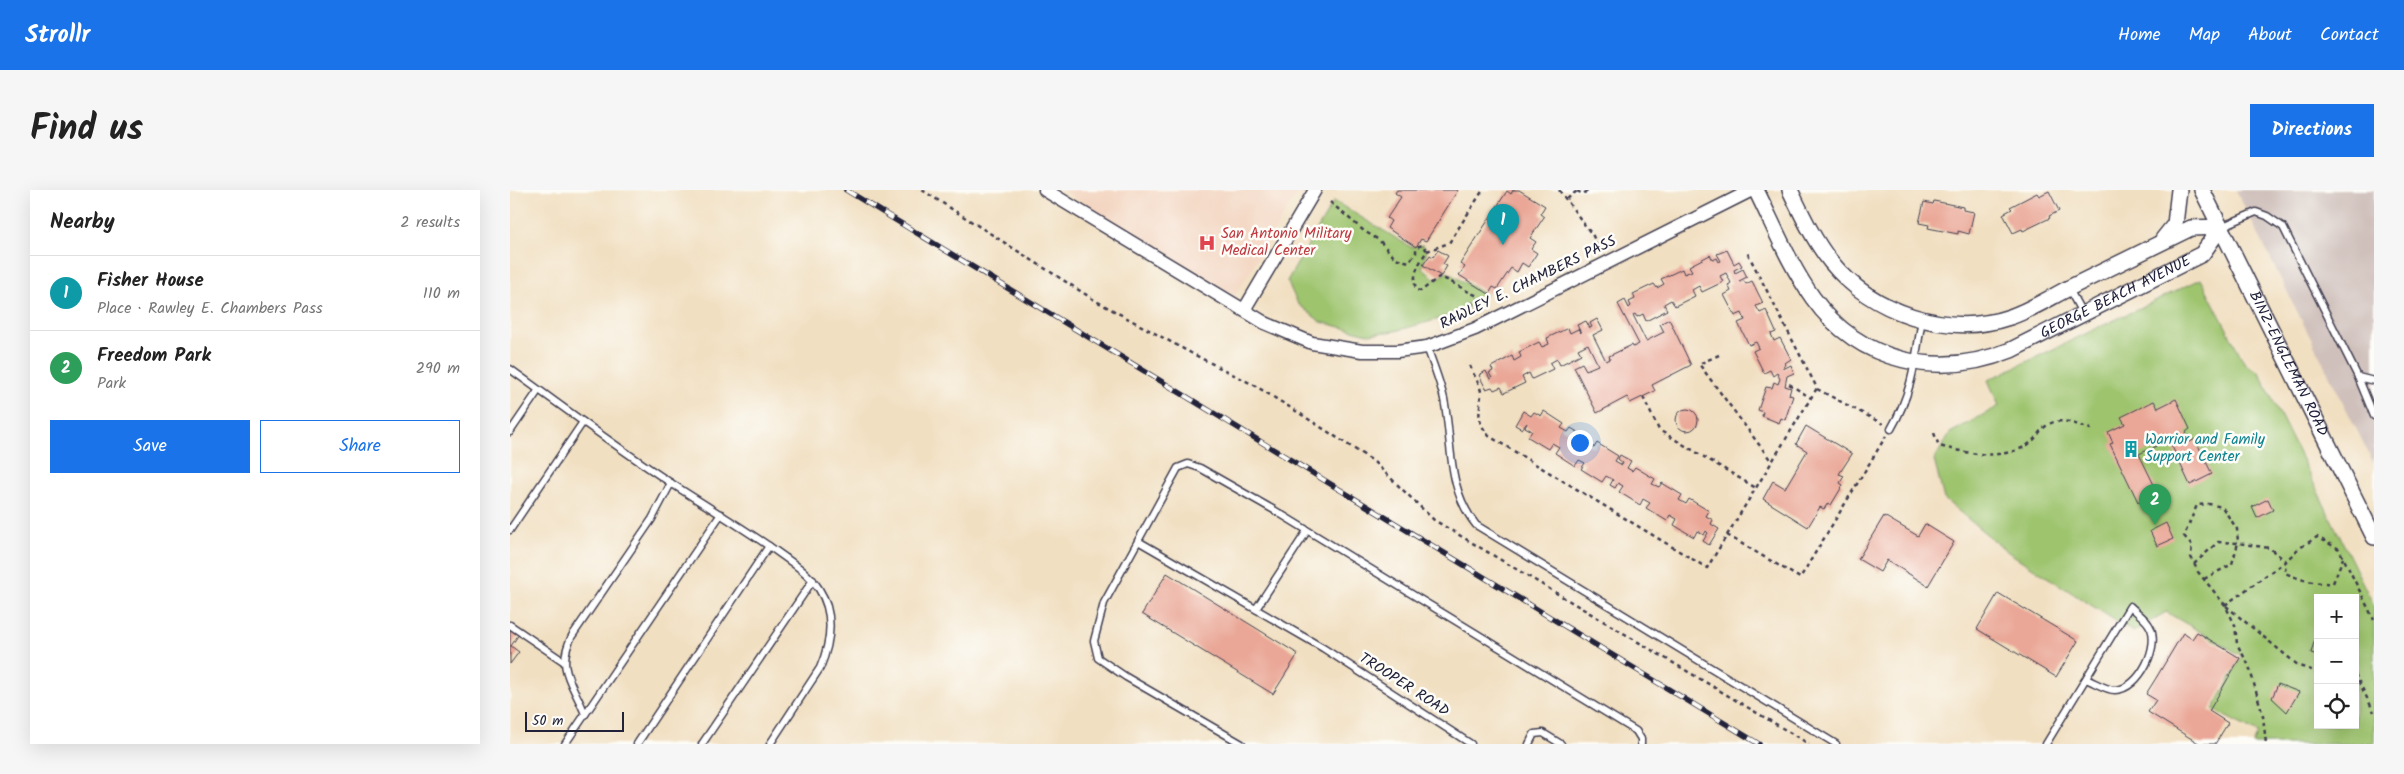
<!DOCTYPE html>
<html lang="en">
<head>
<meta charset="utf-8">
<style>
  :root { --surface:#fff; --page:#f6f6f6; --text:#222; --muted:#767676; --line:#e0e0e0; --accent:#1a73e8 }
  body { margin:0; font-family:Kalam,sans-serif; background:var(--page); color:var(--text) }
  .controls { position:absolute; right:15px; bottom:15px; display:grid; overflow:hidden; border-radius:0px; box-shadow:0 5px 20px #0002 }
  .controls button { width:45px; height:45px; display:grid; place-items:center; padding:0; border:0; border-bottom:1px solid var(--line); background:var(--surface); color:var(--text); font:25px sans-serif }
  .scale { position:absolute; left:15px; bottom:12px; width:99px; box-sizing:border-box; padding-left:5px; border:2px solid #22223b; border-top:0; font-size:14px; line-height:18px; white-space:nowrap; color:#22223b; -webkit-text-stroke:4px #fdfcf7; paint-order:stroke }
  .you { position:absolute; left:1069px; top:252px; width:18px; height:18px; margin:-12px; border:4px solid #fff; border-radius:50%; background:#1a73e8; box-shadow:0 0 0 8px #1a73e833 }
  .badge { display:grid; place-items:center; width:32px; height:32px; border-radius:50%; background:var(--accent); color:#fff; font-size:16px; font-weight:700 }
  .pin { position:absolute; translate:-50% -41px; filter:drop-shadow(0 1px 2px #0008) }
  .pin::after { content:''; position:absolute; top:26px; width:18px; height:15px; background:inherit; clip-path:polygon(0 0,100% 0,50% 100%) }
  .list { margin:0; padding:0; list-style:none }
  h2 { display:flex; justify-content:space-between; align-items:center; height:65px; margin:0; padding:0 20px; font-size:21px }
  h2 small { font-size:16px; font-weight:400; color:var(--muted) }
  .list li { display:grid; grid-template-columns:32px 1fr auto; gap:15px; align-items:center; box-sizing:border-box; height:75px; padding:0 20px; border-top:1px solid var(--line) }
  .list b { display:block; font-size:19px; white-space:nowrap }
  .list p { margin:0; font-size:16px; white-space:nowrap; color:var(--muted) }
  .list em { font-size:16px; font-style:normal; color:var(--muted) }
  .actions { display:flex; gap:10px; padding:15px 20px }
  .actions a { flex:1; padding:11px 0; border:1px solid var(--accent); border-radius:0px; text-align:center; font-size:18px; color:var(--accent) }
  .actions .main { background:var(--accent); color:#fff }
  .icon { flex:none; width:28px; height:28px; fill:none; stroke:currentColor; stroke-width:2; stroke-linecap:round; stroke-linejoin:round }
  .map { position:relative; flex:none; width:1864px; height:554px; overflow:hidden; border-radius:0px }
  header { display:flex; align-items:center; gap:30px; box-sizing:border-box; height:70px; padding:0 25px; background:var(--accent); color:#fff }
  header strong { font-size:24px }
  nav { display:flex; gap:28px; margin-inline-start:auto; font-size:18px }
  .intro { display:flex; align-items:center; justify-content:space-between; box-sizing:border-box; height:120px; padding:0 30px }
  h1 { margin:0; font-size:35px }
  .button { padding:12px 22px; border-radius:0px; background:var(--accent); color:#fff; font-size:18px; font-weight:700 }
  main { display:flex; gap:30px; padding:0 30px }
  aside { flex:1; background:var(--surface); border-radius:0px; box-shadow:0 5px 20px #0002 }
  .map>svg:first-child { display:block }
</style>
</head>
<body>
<header>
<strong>Strollr</strong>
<nav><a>Home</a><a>Map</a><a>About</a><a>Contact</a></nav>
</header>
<div class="intro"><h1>Find us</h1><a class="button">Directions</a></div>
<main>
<aside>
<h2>Nearby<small>2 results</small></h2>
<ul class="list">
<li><span class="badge" style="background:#0f9aa8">1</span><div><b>Fisher House</b><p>Place · Rawley E. Chambers Pass</p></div><em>110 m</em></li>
<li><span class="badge" style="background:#2e9e5b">2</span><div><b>Freedom Park</b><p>Park</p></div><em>290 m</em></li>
</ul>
<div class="actions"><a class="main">Save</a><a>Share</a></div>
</aside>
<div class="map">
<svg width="1864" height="554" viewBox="0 0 1864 554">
  <rect width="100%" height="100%" fill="#fdfcf7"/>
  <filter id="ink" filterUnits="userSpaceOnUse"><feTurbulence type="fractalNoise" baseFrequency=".02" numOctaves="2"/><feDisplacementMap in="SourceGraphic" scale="10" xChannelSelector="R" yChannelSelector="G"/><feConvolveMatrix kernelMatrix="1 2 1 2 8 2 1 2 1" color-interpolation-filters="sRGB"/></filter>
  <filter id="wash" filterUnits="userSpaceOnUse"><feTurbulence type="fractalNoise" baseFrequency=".0096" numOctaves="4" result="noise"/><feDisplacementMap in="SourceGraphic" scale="20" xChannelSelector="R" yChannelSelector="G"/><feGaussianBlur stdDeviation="1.12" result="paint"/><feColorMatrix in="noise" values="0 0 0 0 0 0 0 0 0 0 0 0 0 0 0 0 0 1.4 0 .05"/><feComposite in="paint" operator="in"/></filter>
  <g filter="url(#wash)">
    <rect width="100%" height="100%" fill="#f1dfc1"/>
    <path fill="#f3d4bf" d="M551 0H789L725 106Z"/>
    <path fill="#cfc0bb" d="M1726 0H1864V274Z"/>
    <g fill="#9ec46e" stroke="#607354" fill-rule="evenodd">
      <path d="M824 11 901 57 913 55 917 61 912 78 926 90 937 82 976 105 948 124 885 141 858 144 811 132 788 114 777 91Z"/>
      <path d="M1691 89 1735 174 1749 182 1864 416V554H1743L1748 543 1703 520 1732 466 1656 422 1623 442 1498 362 1434 309 1424 270 1440 243 1489 216 1478 190ZM1808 408H1845V535H1808Z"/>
    </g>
    <g id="blocks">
      <g fill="#eaa797">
        <path d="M887 0H948L916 51 911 49 906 57 877 38 881 31 877 28 891 7 885 3Z"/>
        <path d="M1003 0H1009L1035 16 1030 24 1034 27 1020 48 1026 52 1021 59 1027 63 1018 77 1012 73 1007 82 1001 78 987 99 983 97 979 104 949 85 955 77 950 74 997 1 1001 4Z"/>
        <path d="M1539 1 1549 21 1539 26 1540 28 1513 41 1512 39 1503 43 1493 24 1502 19 1500 17 1527 3 1529 6Z"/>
        <path d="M1424 11 1453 17V20L1464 22 1459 44 1448 41V44L1418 38 1419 35 1409 33 1414 12 1423 14Z"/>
        <path d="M928 60 938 66 933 74 937 76 931 86 913 75 920 65 923 67Z"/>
        <path d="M1217 60 1224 74 1229 71 1232 76 1224 80 1225 83 1233 79 1237 87 1229 91 1230 92 1234 91 1236 94 1242 91 1253 113 1246 116 1250 123 1256 120 1266 142 1261 144 1264 151 1270 148 1281 169 1275 173 1276 175 1273 177V179L1281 175 1284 183 1277 186 1275 196 1281 198 1279 205 1283 206 1275 230 1271 228 1269 233 1252 226 1253 222 1248 220 1256 197 1262 198 1264 192 1268 194 1270 189 1267 183 1263 186 1260 180 1254 183 1243 161 1249 158 1246 152 1239 155 1228 133 1235 130 1232 123 1225 126 1214 105 1221 101 1218 95 1221 93 1216 83 1210 86 1213 92 1192 102 1189 96 1182 100 1185 106 1165 116 1161 110 1154 114 1157 120 1136 131 1133 124 1127 127 1125 124 1123 125 1136 151 1154 142 1150 134 1159 129 1181 175 1142 195 1145 201 1120 213 1117 207 1087 223 1064 177 1072 173 1076 180 1088 175 1078 154 1068 159 1071 164 1050 175 1047 169 1040 173 1043 179 1022 189 1019 183 1012 187 1015 193 994 203 991 197 984 200 982 197 976 199 969 185 976 181 980 189 982 188 979 183 983 181 981 177 1002 166 1004 171 1011 167 1009 162 1029 152 1032 157 1039 154 1037 148 1058 138 1060 143 1068 139 1071 143 1067 135 1076 131 1080 138 1082 137 1080 133 1087 129 1093 140 1083 145 1096 171 1100 169 1099 166 1122 155 1123 157 1129 154 1108 114 1115 110 1119 118 1121 116 1119 112 1125 109 1123 104 1144 94 1147 98 1154 94 1151 89 1172 79 1174 84 1182 81 1179 76 1200 65 1203 70 1207 68 1209 72 1211 71 1207 64Z"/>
        <path d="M1666 209 1680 239 1676 242 1680 252 1685 249 1702 284 1680 295 1659 250 1629 264 1648 303 1628 312 1600 254 1603 253 1598 242 1615 234 1611 227 1644 211 1648 218Z"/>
        <circle cx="1177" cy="230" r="11"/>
        <path d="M1013 221 1021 226 1024 222 1031 226 1034 221 1054 234 1051 238 1058 242 1061 238 1081 250 1078 255 1084 258 1087 253 1108 266 1105 271 1112 275 1113 273 1108 269 1110 265 1121 271 1117 278 1122 281 1125 277 1145 289 1142 294 1149 297 1152 293 1172 305 1169 310 1176 314 1179 309 1199 321 1196 326 1203 330 1201 334 1209 339 1199 355 1193 351 1198 343 1196 341 1194 345 1187 341 1184 347 1164 335 1167 329 1160 325 1157 331 1136 318 1140 313 1133 309 1130 315 1109 302 1113 296 1108 293 1105 298 1100 295 1103 290 1096 286 1092 292 1071 279 1075 273 1069 270 1065 276 1045 263 1049 257 1042 253 1038 259 1018 247 1022 241 1015 237 1017 233 1012 239 1005 235Z"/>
        <path d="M1296 236 1342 264 1329 284 1334 286 1330 293 1333 295 1321 315 1318 313 1314 319 1310 317 1298 337 1253 309 1263 291 1275 298 1297 261 1286 254Z"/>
        <path d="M1758 309 1763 320 1747 328 1742 317Z"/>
        <path d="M1374 326 1408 346 1415 334 1444 352 1418 396 1377 370 1370 382 1348 369Z"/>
        <path d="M1656 333 1663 349 1647 356 1640 341Z"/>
        <path d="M657 383 788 464 763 504 632 424Z"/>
        <path d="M1488 403 1568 451 1546 487 1467 439Z"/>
        <path d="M0 438 9 444 1 456 9 462 0 474Z"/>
        <path d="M1807 441H1808V465L1801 463Z"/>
        <path d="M1687 442 1730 468 1699 521 1718 533 1705 554H1690L1638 522 1646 510 1636 504 1646 488 1673 443 1682 449Z"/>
        <path d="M1768 494 1789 502 1777 522 1762 508Z"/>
      </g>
    </g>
  </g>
  <g filter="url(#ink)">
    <use href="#blocks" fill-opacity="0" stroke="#413e4f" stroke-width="1"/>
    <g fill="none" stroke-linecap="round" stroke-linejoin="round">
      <g stroke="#413e4f" stroke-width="9">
        <g id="service">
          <path d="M1711 37 1746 22 1757 26 1773 37 1848 187 1864 226"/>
          <path d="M1559 99 1572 123"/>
          <path d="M917 157C923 174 930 191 934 209 943 254 936 297 966 335L1326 554"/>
          <path d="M0 179C53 217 106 257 161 293 196 316 232 337 266 361 281 372 299 383 309 399 325 424 321 452 310 478L260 554"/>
          <path d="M1848 187 1864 191"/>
          <path d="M1381 239C1403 201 1405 170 1412 129"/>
          <path d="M0 242 28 201"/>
          <path d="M0 340 73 232"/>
          <path d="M628 351 813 458 961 554"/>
          <path d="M746 419 797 341"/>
          <path d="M0 435 53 471"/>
          <path d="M75 524C63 493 45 479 62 446L142 329 161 293"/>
          <path d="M55 554 211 324"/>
          <path d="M127 554 259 356"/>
          <path d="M192 554 303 390"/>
          <path d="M732 554 616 487 588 468 584 451 594 413 668 278 678 274 690 278 764 320 1126 541 1131 549V554"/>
          <path d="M1019 554 1024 544 1033 543 1051 554"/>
          <path d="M1536 554 1620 416C1626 422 1635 428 1639 435 1652 454 1629 500 1605 500 1596 500 1584 492 1576 489"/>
        </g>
      </g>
      <g stroke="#413e4f" stroke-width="15">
        <g id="minor">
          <path d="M535 0 755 133 802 153 852 161H887L917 157 965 139 1242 0"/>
          <path d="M734 120 805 0"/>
        </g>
      </g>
      <g stroke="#413e4f" stroke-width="18">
        <g id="tertiary">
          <path id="s1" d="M1246 0C1264 36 1280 76 1303 108 1350 174 1430 189 1501 160L1692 64 1711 37"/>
          <path d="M1280 0C1292 25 1304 51 1321 72 1362 123 1438 148 1500 127 1521 120 1541 107 1561 97 1601 77 1641 58 1681 38L1711 37"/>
          <path id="s2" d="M1692 0 1864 347"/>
          <path d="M1653 49 1665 34 1669 0"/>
        </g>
      </g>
      <g stroke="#413e4f" stroke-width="2.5" stroke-dasharray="4 4" stroke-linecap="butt">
        <path d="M412 0 586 111 681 163 744 195 789 223 863 271 924 330 1299 554"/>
        <path d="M1049 0 1083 46 1089 59"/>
        <path d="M1067 1 1073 4 1079 0"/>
        <path d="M1057 9 1067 1"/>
        <path d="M820 12 854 41 869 50 885 68 899 72 906 63V57L913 55 917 61C908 75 902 84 906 100L911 101 929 87C943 91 954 101 968 106L967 111 962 113 963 118 973 119"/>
        <path d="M917 61 939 53 973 0"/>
        <path d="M1209 165 1189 174 1262 272"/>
        <path d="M960 176C963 184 970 194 971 202 971 222 964 228 979 246L1197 378 1307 198 1237 62"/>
        <path d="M1279 194 1301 208"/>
        <path d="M1307 199 1373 234"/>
        <path d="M1133 207 1149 240 1246 298"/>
        <path d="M1424 243 1429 256C1458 263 1483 270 1512 258 1519 255 1525 249 1529 243 1545 223 1560 233 1581 239"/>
        <path d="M1217 345 1290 388 1376 246"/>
        <path d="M1684 374 1708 352 1728 353 1727 339 1712 317 1699 314 1687 315 1674 346 1682 355 1681 367 1688 382 1715 415 1725 435 1727 454 1739 476 1753 526 1756 554"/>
        <path d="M1694 389 1722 374 1728 353 1759 358 1776 371 1775 383C1791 390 1805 394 1823 393L1833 368"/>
        <path d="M1715 415 1776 371 1788 359 1807 347 1829 359 1864 430"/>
        <path d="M1716 416 1789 476 1808 482"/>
        <path d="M1845 484 1864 522"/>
      </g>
      <use href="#service" stroke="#fff" stroke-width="6"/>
      <use href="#minor" stroke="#fff" stroke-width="12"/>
      <use href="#tertiary" stroke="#fff" stroke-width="15"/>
      <g stroke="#22223b" stroke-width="5.5">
        <path id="rail" d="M336 0 1249 554"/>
      </g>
      <use href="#rail" stroke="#fdfcf7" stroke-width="4" stroke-dasharray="11" stroke-linecap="butt"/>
    </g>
  </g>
  <defs>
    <g id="hospital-bare" transform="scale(1.35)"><path d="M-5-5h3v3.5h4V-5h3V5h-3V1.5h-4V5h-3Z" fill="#e0444e" stroke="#fdfcf7" stroke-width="2.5" paint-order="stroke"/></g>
    <g id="building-bare" transform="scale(1.35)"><path d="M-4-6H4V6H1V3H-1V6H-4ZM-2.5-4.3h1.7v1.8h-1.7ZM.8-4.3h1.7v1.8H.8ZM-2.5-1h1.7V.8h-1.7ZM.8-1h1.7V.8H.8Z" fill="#0f9aa8" stroke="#fdfcf7" stroke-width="2.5" paint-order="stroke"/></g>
  </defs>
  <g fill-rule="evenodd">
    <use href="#hospital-bare" x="697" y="53"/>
    <use href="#building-bare" x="1621" y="259"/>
  </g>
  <g text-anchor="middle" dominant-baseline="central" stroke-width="5" stroke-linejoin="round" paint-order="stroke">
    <g font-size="15" fill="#be3a42" stroke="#fdfcf7" text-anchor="start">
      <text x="711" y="44">San Antonio Military<tspan x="711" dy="17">Medical Center</tspan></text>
    </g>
    <g font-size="15" fill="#22223b" stroke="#fdfcf7">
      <text transform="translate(1018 93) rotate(-26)">RAWLEY E. CHAMBERS PASS</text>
      <text stroke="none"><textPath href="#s1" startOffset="461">GEORGE BEACH AVENUE</textPath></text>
      <text stroke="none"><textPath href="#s2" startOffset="194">BINZ-ENGLEMAN ROAD</textPath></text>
      <text transform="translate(894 495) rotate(33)">TROOPER ROAD</text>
    </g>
    <g font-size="15" fill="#0d838f" stroke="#fdfcf7" text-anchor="start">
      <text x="1635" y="250">Warrior and Family<tspan x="1635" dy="17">Support Center</tspan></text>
    </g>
  </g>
</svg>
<div class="controls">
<button>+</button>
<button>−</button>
<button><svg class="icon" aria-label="locate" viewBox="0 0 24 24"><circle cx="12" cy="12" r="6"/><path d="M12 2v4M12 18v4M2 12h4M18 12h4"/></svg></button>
</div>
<div class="scale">50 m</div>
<div class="you"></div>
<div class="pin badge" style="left:993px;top:55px;background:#0f9aa8">1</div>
<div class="pin badge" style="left:1645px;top:335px;background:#2e9e5b">2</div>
</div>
</main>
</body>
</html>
